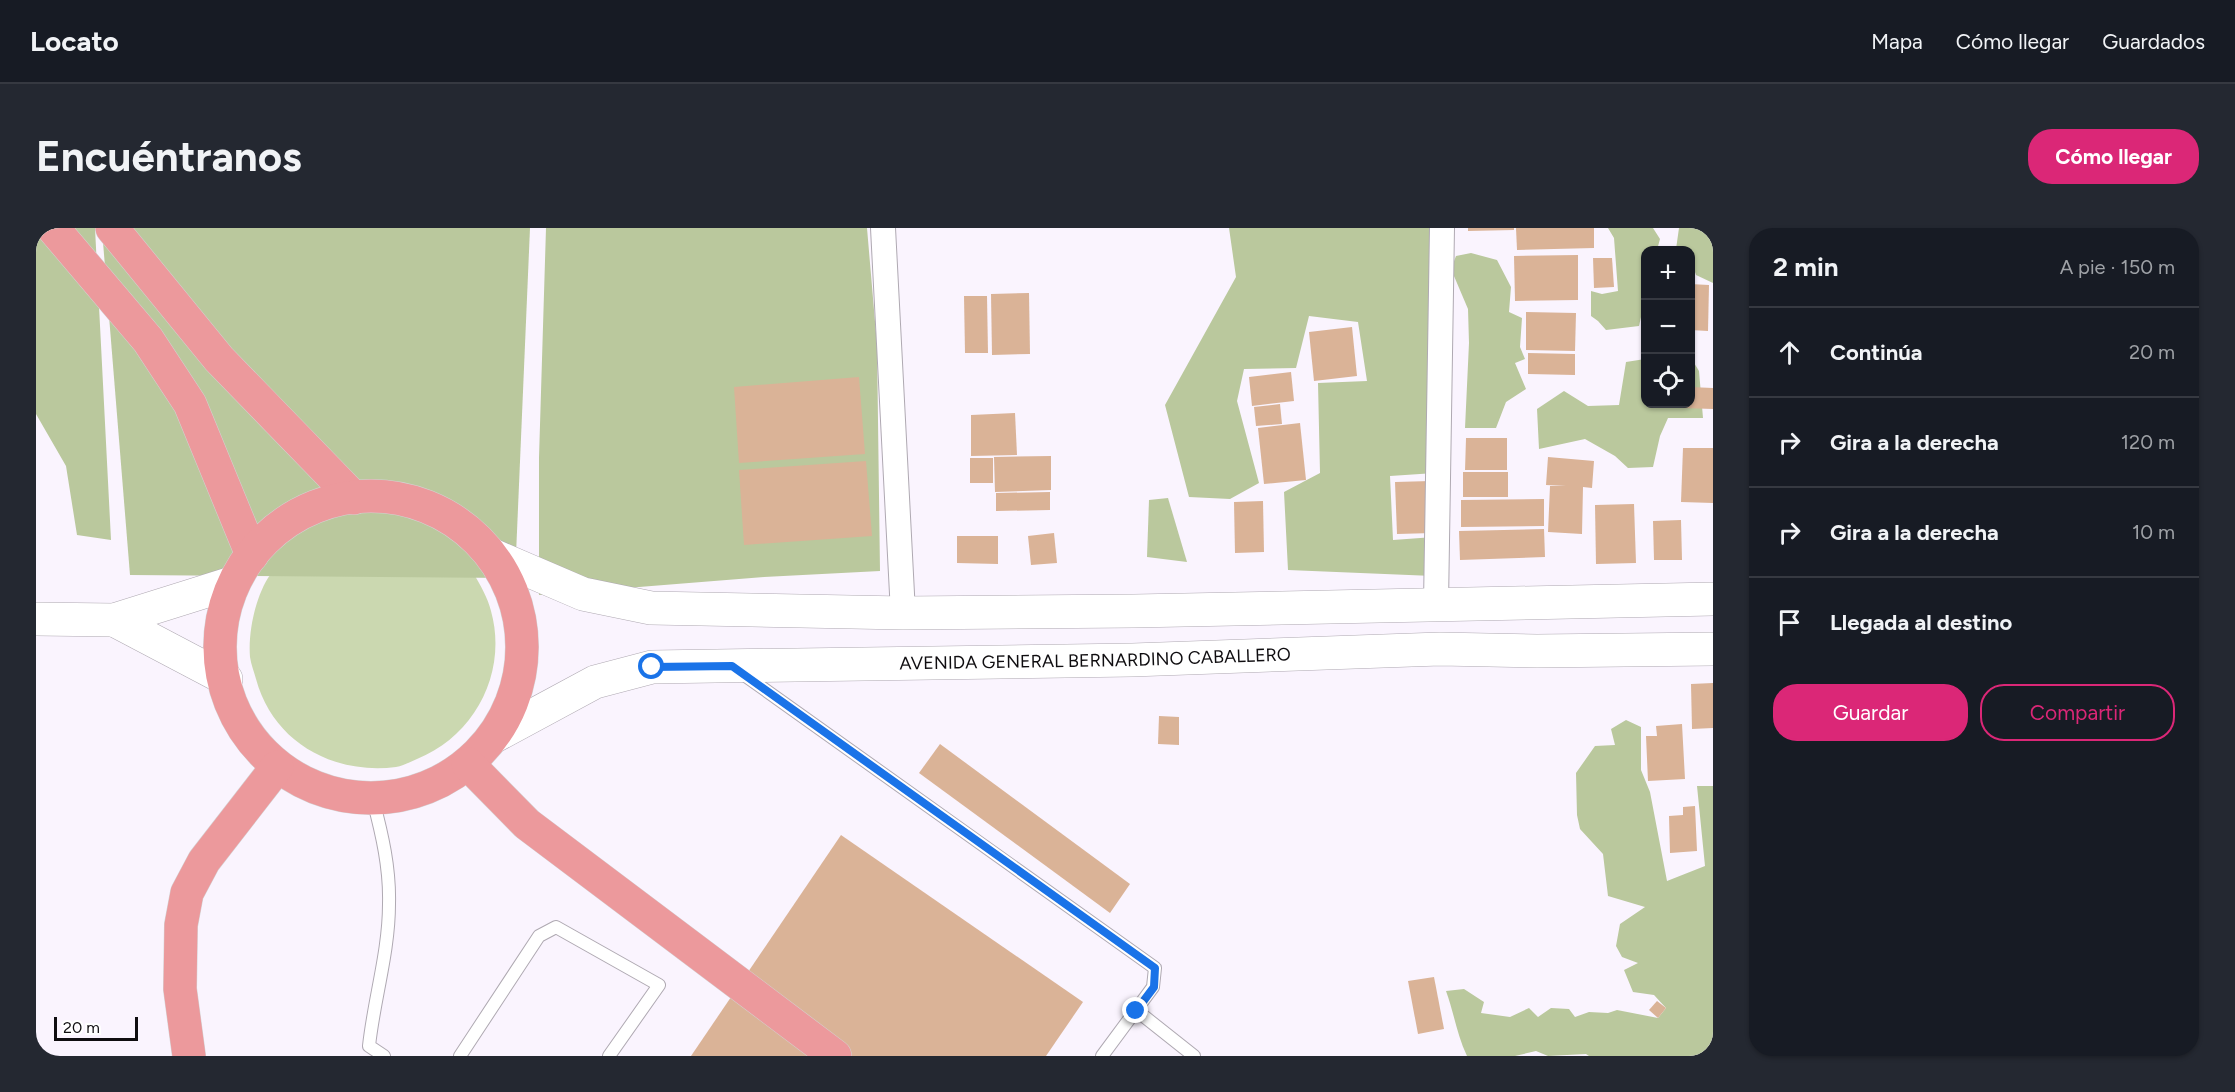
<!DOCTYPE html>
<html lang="es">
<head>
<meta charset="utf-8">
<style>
  :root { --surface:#171b24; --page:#242831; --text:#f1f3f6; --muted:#9ea1a6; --line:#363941; --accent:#db2777 }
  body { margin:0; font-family:Figtree,sans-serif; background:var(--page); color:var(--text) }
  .controls { position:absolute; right:18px; top:18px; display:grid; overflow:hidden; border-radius:12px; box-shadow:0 2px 4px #0004 }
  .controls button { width:54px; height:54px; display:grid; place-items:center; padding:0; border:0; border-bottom:2px solid var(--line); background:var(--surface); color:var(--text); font:30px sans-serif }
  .scale { position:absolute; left:18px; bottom:15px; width:84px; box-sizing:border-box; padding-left:6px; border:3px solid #0f0d10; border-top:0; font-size:16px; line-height:21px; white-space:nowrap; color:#0f0d10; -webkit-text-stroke:4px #fff; paint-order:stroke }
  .stop { position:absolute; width:18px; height:18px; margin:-14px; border:4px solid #1a73e8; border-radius:50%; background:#fff }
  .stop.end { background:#1a73e8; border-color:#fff; box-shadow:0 2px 6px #0008 }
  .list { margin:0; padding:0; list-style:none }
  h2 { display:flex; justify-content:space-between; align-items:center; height:78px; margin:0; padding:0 24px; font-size:26px }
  h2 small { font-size:20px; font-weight:400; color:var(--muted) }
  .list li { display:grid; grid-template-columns:39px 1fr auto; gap:18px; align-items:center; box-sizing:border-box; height:90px; padding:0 24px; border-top:2px solid var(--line) }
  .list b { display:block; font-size:22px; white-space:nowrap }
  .list em { font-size:20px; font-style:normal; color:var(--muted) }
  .actions { display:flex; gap:12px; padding:18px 24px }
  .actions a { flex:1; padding:14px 0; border:2px solid var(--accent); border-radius:24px; text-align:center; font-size:21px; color:var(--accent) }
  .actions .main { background:var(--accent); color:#fff }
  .icon { flex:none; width:33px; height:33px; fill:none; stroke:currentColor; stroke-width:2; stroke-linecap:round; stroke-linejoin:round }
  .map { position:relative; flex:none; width:1677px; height:828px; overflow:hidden; border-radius:24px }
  header { display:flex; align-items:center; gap:36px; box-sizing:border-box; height:84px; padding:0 30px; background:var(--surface); border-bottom:2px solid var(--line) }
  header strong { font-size:28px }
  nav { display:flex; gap:33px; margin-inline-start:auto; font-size:21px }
  .intro { display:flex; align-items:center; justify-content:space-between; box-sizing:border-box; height:144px; padding:0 36px }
  h1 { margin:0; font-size:42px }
  .button { padding:15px 27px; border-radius:24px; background:var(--accent); color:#fff; font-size:21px; font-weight:700 }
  main { display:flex; gap:36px; padding:0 36px }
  aside { flex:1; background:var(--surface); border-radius:24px; box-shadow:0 2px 4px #0004 }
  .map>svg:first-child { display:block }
</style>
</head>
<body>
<header>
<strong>Locato</strong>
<nav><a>Mapa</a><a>Cómo llegar</a><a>Guardados</a></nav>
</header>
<div class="intro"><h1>Encuéntranos</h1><a class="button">Cómo llegar</a></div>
<main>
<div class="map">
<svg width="1677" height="828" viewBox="0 0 1677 828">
  <rect width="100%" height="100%" fill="#faf4fe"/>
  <path fill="#cbd8b0" d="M260 320 438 346C444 357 452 370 455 383 472 444 439 508 381 531 374 534 367 538 360 539 297 547 237 514 220 451 218 444 215 436 214 429 212 405 219 371 232 350 239 339 251 329 260 320Z"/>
  <g fill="#bac89d">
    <path d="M0 0H59L75 312 41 307 30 238 0 186Z"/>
    <path d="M68 0H494L479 350 94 347 67 14Z"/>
    <path d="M510 0H831L841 117 844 343 728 349 503 367V230Z"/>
    <path d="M1193 0H1399V245L1354 248 1357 312 1398 309 1397 348 1252 342 1248 264 1284 245 1282 155 1331 153 1322 94 1273 88 1260 140 1208 141 1201 173 1223 255 1194 271 1153 269 1129 177 1200 49Z"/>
    <path d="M1572 0H1617L1624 11 1621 22H1610L1609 71 1603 98 1570 102 1562 93 1555 88V63L1566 66 1582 63 1578 10Z"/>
    <path d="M1643 0H1677V55L1660 47 1655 32 1654 22 1640 21Z"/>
    <path d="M1435 25 1461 32 1475 59 1473 84 1486 90 1484 119 1489 131 1479 135 1490 161 1470 174 1460 200H1429L1433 115 1432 81 1415 41 1420 28Z"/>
    <path d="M1655 130 1663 143 1667 190H1632L1624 208 1617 239 1592 240 1579 228 1549 211 1503 221 1501 181 1528 163 1552 178 1583 177 1590 134 1609 131 1610 176H1654Z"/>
    <path d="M1132 270 1151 334 1111 329 1113 272Z"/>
    <path d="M1590 492 1605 499V542L1614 564 1631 653 1669 638 1661 558H1677V828H1553L1550 826 1512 828 1500 823 1479 828H1431C1421 807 1418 785 1410 763L1428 761 1448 774 1445 785 1474 789 1493 780 1502 789 1515 780 1533 781 1539 789 1553 784 1572 785 1581 782 1622 790 1630 780 1618 767 1597 764 1588 742 1602 735 1586 729 1580 718 1584 696 1609 679 1572 668 1567 626 1544 601 1541 587 1540 545 1559 518 1579 517 1575 501Z"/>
  </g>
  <g fill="#dab397">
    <path d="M1432 0H1478V2L1432 3Z"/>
    <path d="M1480 0H1558V20L1481 22Z"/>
    <path d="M1542 27V72L1479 73 1478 28Z"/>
    <path d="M1557 30H1576L1578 59 1558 60Z"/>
    <path d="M1654 56 1673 57 1672 103 1654 102Z"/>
    <path d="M993 65 994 126 956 127 955 66Z"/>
    <path d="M928 68H951L952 125H929Z"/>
    <path d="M1490 84 1540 85 1539 123 1490 122Z"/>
    <path d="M1316 99 1321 148 1278 153 1273 104Z"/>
    <path d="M1492 125 1539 126V147L1492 146Z"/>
    <path d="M1255 144 1258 173 1216 178 1213 149Z"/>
    <path d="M823 149 829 226 703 235 698 159Z"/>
    <path d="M1654 159 1677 160V181L1647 180 1648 176H1654Z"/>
    <path d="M1244 176 1246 196 1220 198 1218 179Z"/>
    <path d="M979 185 981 227 935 228V187Z"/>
    <path d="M1264 195 1270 252 1228 256 1222 200Z"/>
    <path d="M1430 210H1471V242H1429Z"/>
    <path d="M1647 220H1677V275L1645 274Z"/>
    <path d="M1015 228V262L959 264 958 229Z"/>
    <path d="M1512 229 1558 233 1556 260 1547 259 1546 306 1512 304 1514 258H1530L1510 257Z"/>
    <rect x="934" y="230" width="23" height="25"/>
    <path d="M830 233 836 308 708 317 703 242Z"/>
    <rect x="1427" y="244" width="45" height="25"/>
    <path d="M1395 253 1397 305 1361 306 1359 254Z"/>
    <path d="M1014 264V282L960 283V265Z"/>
    <path d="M1508 271V298L1425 299V272Z"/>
    <path d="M1227 273 1228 324 1199 325 1198 274Z"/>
    <path d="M1598 276 1600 335 1560 336 1559 277Z"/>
    <path d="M1645 292 1646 332H1618L1617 293Z"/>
    <path d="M1508 301 1509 329 1424 332 1423 303Z"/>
    <path d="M1018 305 1021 335 995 337 992 308Z"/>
    <path d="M921 308H962V336L921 335Z"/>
    <path d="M1677 455V500L1656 501 1655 456Z"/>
    <path d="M1123 488 1143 489V517L1122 516Z"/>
    <path d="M1646 496 1649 551 1612 553 1610 508H1621L1620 498Z"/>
    <path d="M904 516 1094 656 1074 685 883 545Z"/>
    <path d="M1659 578 1661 623 1634 625 1633 588 1647 587V579Z"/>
    <path d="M805 607 1047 774 1010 828H655Z"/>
    <path d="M1398 749 1408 801 1382 806 1372 753Z"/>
    <path d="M1621 773 1630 780 1622 790 1613 782Z"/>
  </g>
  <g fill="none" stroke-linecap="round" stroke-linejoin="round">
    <g stroke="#afa9b2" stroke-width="14">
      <g id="lane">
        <path d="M707 446 1119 740 1117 759 1066 828"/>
        <path d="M337 572C346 606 354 640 353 676 353 724 338 771 333 818L348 828"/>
        <path d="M1100 782 1158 828"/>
        <path d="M424 828 503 708 520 699 623 757 573 828"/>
      </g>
    </g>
    <g stroke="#afa9b2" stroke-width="26">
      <g id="street">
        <path d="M847 0 867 385"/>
        <path d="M1400 376 1406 0"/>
      </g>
    </g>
    <g stroke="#afa9b2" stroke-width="34">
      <g id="secondary">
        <path d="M454 326 547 366 615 380 867 385 1098 383 1677 371"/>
        <path d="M0 391 78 392 196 355"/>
        <path d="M78 392 190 451"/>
        <path id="s1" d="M457 509 559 454 616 439 1096 432 1404 421 1501 423 1677 421"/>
      </g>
    </g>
    <g stroke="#d4d3d4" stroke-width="34">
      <g id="highway">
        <path d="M17 0 112 112 154 176 216 327"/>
        <path d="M76 0 183 131 318 270"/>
        <circle cx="335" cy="419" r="151"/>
        <path d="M432 536 491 596 799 828"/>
        <path d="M153 828 144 761 145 697 151 665 168 633 241 539"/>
      </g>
    </g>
    <use href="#lane" stroke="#fff" stroke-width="12"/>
    <use href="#street" stroke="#fff" stroke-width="24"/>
    <use href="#secondary" stroke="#fff" stroke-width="33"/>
    <use href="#highway" stroke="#ec999c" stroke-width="33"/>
  </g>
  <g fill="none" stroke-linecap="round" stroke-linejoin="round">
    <path stroke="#1a73e8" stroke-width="8" d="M616 439 696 438 1119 740 1118 759 1100 783"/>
  </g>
  <g text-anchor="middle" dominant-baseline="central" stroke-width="4.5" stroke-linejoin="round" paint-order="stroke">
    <g font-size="18" fill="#0f0d10" stroke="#fff">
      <text stroke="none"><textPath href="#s1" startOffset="618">AVENIDA GENERAL BERNARDINO CABALLERO</textPath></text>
    </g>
  </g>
</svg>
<div class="controls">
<button>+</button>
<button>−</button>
<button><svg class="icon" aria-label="locate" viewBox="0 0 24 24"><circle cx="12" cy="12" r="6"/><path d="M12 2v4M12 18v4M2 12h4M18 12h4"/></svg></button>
</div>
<div class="scale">20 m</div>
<div class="stop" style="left:616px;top:439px"></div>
<div class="stop end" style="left:1100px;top:783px"></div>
</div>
<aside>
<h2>2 min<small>A pie · 150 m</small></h2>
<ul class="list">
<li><svg class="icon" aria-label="ahead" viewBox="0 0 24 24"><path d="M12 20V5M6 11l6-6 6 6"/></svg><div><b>Continúa</b></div><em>20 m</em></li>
<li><svg class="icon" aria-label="right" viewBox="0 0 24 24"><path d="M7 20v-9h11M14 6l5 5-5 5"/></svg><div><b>Gira a la derecha</b></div><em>120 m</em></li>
<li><svg class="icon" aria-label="right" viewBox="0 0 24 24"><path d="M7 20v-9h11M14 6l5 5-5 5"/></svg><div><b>Gira a la derecha</b></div><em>10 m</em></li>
<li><svg class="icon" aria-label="arrive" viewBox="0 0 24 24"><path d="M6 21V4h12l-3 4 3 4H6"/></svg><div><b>Llegada al destino</b></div></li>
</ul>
<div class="actions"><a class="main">Guardar</a><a>Compartir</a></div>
</aside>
</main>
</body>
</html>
